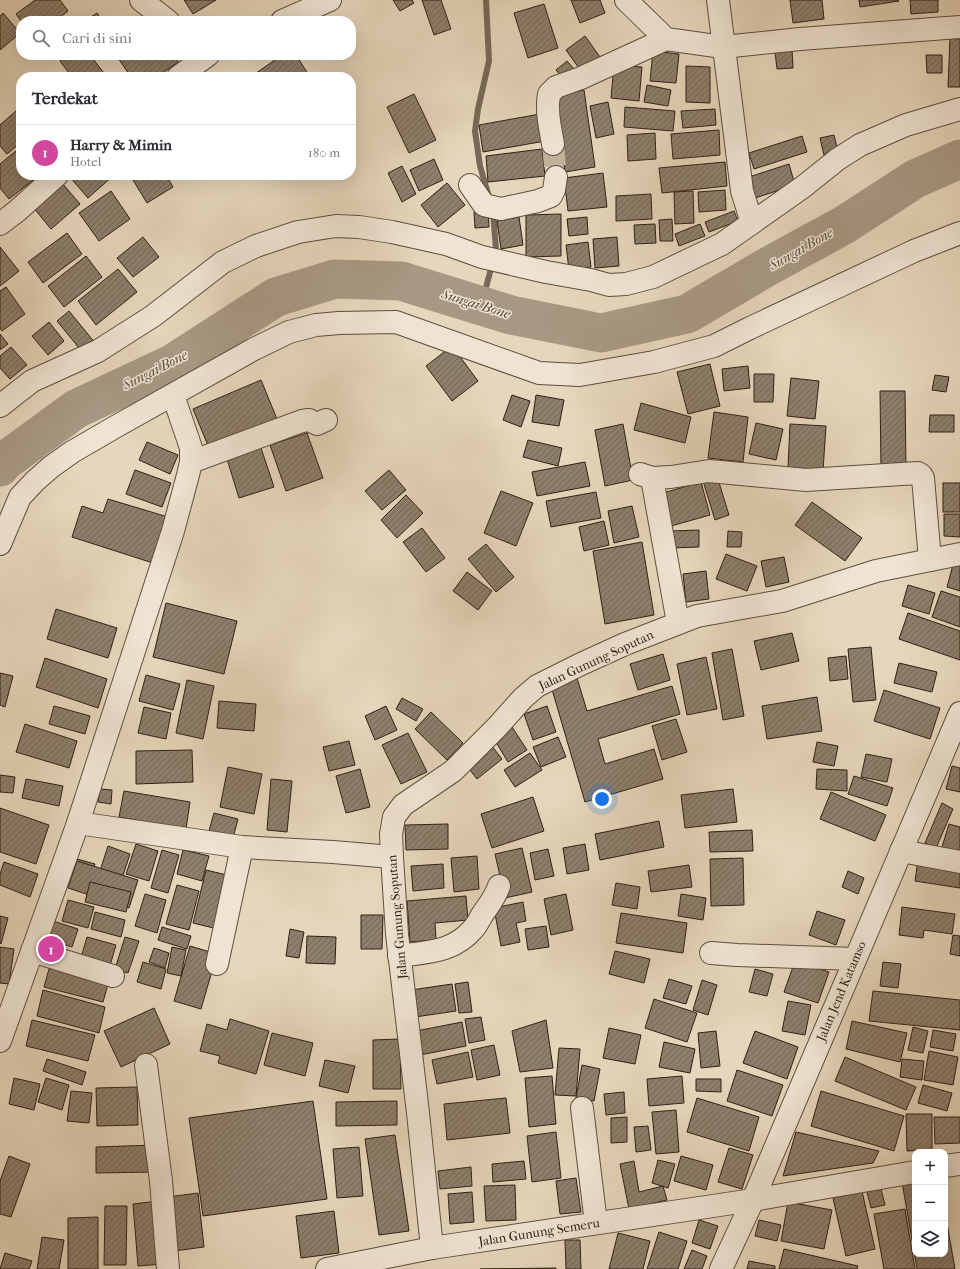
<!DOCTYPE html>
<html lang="id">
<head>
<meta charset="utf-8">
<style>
  :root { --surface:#fff; --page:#f7f7f7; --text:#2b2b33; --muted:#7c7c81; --line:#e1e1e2; --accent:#8f2418 }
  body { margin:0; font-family:"IM FELL French Canon",serif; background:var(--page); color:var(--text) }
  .controls { position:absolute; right:12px; bottom:12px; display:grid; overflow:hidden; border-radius:8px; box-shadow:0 4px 16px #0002 }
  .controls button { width:36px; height:36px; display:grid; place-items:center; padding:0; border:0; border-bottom:1px solid var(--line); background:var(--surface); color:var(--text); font:20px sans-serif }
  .you { position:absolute; left:602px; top:799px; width:14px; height:14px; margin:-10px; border:3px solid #fff; border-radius:50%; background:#1a73e8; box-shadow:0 0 0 6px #1a73e833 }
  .badge { display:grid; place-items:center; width:26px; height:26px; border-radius:50%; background:var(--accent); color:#fff; font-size:13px; font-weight:700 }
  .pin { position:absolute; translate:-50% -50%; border:2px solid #fff; box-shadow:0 1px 4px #0006 }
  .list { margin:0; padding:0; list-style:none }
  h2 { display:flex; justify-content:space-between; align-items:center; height:52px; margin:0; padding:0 16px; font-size:17px }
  h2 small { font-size:13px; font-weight:400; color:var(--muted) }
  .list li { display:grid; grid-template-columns:26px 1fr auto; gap:12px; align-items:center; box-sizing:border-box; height:56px; padding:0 16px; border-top:1px solid var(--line) }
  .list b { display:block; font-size:15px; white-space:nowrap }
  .list p { margin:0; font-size:13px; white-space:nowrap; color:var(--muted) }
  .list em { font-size:13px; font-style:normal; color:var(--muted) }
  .icon { flex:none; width:22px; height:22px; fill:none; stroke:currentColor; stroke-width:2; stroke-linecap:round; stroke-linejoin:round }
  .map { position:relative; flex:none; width:960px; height:1269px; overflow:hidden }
  .search { position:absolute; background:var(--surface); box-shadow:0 4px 16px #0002; left:16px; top:16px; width:340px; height:44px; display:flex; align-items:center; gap:10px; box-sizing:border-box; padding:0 14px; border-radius:16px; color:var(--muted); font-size:15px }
  .panel { position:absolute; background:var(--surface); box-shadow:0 4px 16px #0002; left:16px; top:72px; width:340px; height:108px; border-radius:16px }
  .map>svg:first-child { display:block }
</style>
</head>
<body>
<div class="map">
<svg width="960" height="1269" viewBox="0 0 960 1269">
  <defs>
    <pattern id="building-hatch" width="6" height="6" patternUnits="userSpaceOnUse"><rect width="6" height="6" fill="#8e7f6c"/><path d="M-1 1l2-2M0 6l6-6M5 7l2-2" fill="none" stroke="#746858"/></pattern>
  </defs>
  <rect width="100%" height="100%" fill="#e6d6bb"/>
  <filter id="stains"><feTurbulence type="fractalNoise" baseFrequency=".005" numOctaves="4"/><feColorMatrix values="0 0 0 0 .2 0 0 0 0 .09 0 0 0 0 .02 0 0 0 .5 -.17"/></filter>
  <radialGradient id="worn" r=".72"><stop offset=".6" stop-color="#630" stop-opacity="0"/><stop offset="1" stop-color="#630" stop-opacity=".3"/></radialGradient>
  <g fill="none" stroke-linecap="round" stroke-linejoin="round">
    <g stroke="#786857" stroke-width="6">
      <path d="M486 0 489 61 478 109 475 131 480 166 489 197"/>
      <path d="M481 306 496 250 493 212"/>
    </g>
    <path stroke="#a89883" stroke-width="39" d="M0 467 1 464 76 409 172 364 276 297 335 279 401 281 511 315 601 333 687 314 767 267 844 225 915 179 960 159"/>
  </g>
  <g fill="url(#building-hatch)" stroke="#2f2016">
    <path d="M35 0H60L68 11 55 21H21L16 14Z"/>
    <path d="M184 0H216L193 14Z"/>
    <path d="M393 0H412L414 3 400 11Z"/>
    <path d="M422 0H441L451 29 434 35Z"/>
    <path d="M571 0H600L605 13 580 23Z"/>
    <path d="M790 0H822L824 19 793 23Z"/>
    <path d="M859 0H898L899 1 860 7Z"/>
    <path d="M910 0H938V12L911 14Z"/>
    <path d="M544 4 558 48 528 58 514 13Z"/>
    <path d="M3 13 20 33 0 50V16Z"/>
    <path d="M97 13 102 21H85Z"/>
    <path d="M585 36 600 57 581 71 566 50Z"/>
    <path d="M950 38 960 39V87H948Z"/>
    <path d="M792 50 793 68 777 69 775 52Z"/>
    <path d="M653 51 679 54 676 83 650 81Z"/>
    <path d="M67 55H90L107 77H72L60 61Z"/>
    <path d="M123 55H174L178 62 157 77H131L118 58Z"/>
    <path d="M282 55H296L310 77H253L252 76Z"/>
    <path d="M926 55H942V73H927Z"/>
    <path d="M567 61 575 70 564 79 556 70Z"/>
    <path d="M614 65 642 67 639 101 611 98Z"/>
    <path d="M686 66 710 67V103L686 102Z"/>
    <path d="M647 85 671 90 668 106 644 102Z"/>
    <path d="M584 90 595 167 565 172 554 95Z"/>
    <path d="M414 94 436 140 409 153 387 107Z"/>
    <path d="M608 102 614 134 596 138 590 106Z"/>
    <path d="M625 107 675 111 673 131 624 127Z"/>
    <path d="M715 109 716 125 683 128 681 111Z"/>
    <path d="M16 111 21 117V142L7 154 0 146V125Z"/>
    <path d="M540 114 545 141 483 152 479 125Z"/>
    <path d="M719 130 720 155 673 159 671 134Z"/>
    <path d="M655 133 656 159 628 161 627 135Z"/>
    <path d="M834 135 838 152 824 155 820 138Z"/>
    <path d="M802 136 807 152 754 169 749 153Z"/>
    <path d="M542 149 545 176 488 182 486 156Z"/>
    <path d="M16 151 21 157V175H35L37 177 9 199 0 188V164Z"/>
    <path d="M434 159 443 180 419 191 410 170Z"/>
    <path d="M725 162 727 186 662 193 659 168Z"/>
    <path d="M789 164 795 185 755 198 749 177Z"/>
    <path d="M402 166 416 194 402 202 388 173Z"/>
    <path d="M603 173 607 207 568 211 564 178Z"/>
    <path d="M71 175H114L88 198 69 176Z"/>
    <path d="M130 175H166L173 187 147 203Z"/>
    <path d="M62 183 80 204 51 229 33 207Z"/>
    <path d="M447 183 465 205 438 227 421 205Z"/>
    <path d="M725 190 726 210 699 212 698 192Z"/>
    <path d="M111 191 130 219 99 241 79 213Z"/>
    <path d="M693 191 694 223 675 224 674 192Z"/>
    <path d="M651 194 652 219 616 221V196Z"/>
    <path d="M488 211 489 227 475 228 474 212Z"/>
    <path d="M734 211 738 221 709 232 705 222Z"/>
    <path d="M561 214V256L526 257V215Z"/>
    <path d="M519 217 523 245 501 249 497 221Z"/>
    <path d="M587 217 588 234 569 236 567 219Z"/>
    <path d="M672 219 673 241H660L659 220Z"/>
    <path d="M655 224 656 243 635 244 634 225Z"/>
    <path d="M700 224 705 236 679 246 675 234Z"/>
    <path d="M67 233 82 254 43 283 28 262Z"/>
    <path d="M143 237 159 257 133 277 117 258Z"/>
    <path d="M617 237 619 266 595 268 593 239Z"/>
    <path d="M588 242 591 267 569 270 566 245Z"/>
    <path d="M0 247 19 271 0 286Z"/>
    <path d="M86 256 102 277 64 307 48 286Z"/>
    <path d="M118 269 137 292 96 325 78 301Z"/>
    <path d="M6 287 25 314 2 331 0 328V291Z"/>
    <path d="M69 311 96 344 84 354 57 321Z"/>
    <path d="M49 322 64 341 48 355 32 336Z"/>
    <path d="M0 334 8 344 0 350Z"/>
    <path d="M452 346 478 381 452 401 426 366Z"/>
    <path d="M11 347 27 365 10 379 0 368V356Z"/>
    <path d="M710 364 720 406 688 414 677 372Z"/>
    <path d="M748 366 750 388 724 391 722 369Z"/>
    <path d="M754 374H774L773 402H754Z"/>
    <path d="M935 375 949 377 946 392 932 390Z"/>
    <path d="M791 378 819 381 815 419 787 416Z"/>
    <path d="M261 380 277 419 209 448 193 409Z"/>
    <path d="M880 391H905L906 469H881Z"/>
    <path d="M512 395 530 401 521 427 503 420Z"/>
    <path d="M536 395 564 400 559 426 532 422Z"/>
    <path d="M641 403 691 417 685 443 634 430Z"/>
    <path d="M714 412 748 417 743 462 708 458Z"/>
    <path d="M930 415H954V432H929Z"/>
    <path d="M756 423 783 429 776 460 749 454Z"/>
    <path d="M623 424 633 480 605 486 595 430Z"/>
    <path d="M790 424 826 426 823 471 788 468Z"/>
    <path d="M307 433 323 478 286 491 270 445Z"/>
    <path d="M528 440 562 448 558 466 523 457Z"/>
    <path d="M147 442 178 455 170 474 139 460Z"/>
    <path d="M261 448 274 487 239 498 227 459Z"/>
    <path d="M585 462 590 486 537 496 532 472Z"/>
    <path d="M135 470 171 483 162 507 126 494Z"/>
    <path d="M389 470 406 490 382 510 365 491Z"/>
    <path d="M717 476 729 515 715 520 703 481Z"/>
    <path d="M701 482 710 515 671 526 663 493Z"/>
    <rect x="943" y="483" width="17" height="29"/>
    <path d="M501 491 533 503 516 546 484 533Z"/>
    <path d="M596 492 601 518 551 527 546 501Z"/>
    <path d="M406 495 423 513 397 538 381 520Z"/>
    <path d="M108 499 168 517 153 563 72 537 82 506 103 513Z"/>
    <path d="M812 502 862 538 845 561 795 525Z"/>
    <path d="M632 506 639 537 614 543 608 511Z"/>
    <path d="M944 514H960V537L944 536Z"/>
    <path d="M604 521 609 545 584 551 579 527Z"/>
    <path d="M422 528 445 558 426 572 403 542Z"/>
    <path d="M699 530V547L671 548V531Z"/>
    <path d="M728 531 742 532 741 547H727Z"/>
    <path d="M642 542 654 615 605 624 593 551Z"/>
    <path d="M486 544 514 577 496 592 468 559Z"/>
    <path d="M726 554 757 566 747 591 716 579Z"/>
    <path d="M784 557 789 582 766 587 761 561Z"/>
    <path d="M954 561 960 562V591L947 587Z"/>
    <path d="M706 571 709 599 686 602 683 574Z"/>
    <path d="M467 572 492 591 478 610 453 591Z"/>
    <path d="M908 585 935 593 929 614 902 606Z"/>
    <path d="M941 591 960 597V627L932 617Z"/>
    <path d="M166 603 237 621 224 674 153 657Z"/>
    <path d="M56 609 117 628 108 658 47 639Z"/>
    <path d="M908 613 960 631V660L899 639Z"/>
    <path d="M792 633 799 661 761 670 754 641Z"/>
    <path d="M871 647 876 700 853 702 848 649Z"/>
    <path d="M732 649 744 716 723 720 712 653Z"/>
    <path d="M663 654 670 680 638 690 630 664Z"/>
    <path d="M846 656 848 679 830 681 828 658Z"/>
    <path d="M706 657 717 709 687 715 677 664Z"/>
    <path d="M45 658 107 679 98 708 36 687Z"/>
    <path d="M899 663 937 672 932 692 894 683Z"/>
    <path d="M0 673 13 676 5 707 0 705Z"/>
    <path d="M146 675 180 684 173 710 139 701Z"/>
    <path d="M577 678 587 711 672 686 680 714 598 739 605 764 654 749 663 779 585 802 551 686Z"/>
    <path d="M187 680 214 686 203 739 176 733Z"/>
    <path d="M884 690 940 708 930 739 874 721Z"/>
    <path d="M817 697 822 731 767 739 762 706Z"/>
    <path d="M402 698 423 709 416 721 396 709Z"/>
    <path d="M219 701 256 704 254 731 217 728Z"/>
    <path d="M54 706 90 716 85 734 49 724Z"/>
    <path d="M386 706 397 730 375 740 365 716Z"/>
    <path d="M547 706 556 732 533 740 524 714Z"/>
    <path d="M144 707 171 713 166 739 138 733Z"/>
    <path d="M431 712 463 743 447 760 415 729Z"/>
    <path d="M676 719 687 752 662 760 652 726Z"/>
    <path d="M25 724 77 741 69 768 16 752Z"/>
    <path d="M512 727 527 750 508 762 494 739Z"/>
    <path d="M408 733 427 772 401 784 382 745Z"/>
    <path d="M558 737 566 757 541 767 533 747Z"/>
    <path d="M349 741 355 765 329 771 323 747Z"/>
    <path d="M817 742 838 746 834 766 813 762Z"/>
    <path d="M491 745 502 759 477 779 466 765Z"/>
    <path d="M192 750 193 782 136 784V751Z"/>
    <path d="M530 753 542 770 515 787 504 770Z"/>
    <path d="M866 754 892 759 887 782 861 777Z"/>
    <path d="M952 766 960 768V792L946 789Z"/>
    <path d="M228 767 262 774 254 814 220 807Z"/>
    <path d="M360 769 370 807 346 813 336 776Z"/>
    <path d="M817 769 847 770V791L816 789Z"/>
    <path d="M0 775 15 777 13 793 0 792Z"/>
    <path d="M854 776 893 788 887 806 848 794Z"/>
    <path d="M26 779 63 786 59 806 22 798Z"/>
    <path d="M271 779 292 781 287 832 267 830Z"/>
    <path d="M100 789 112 790 111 804 98 802Z"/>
    <path d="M733 789 737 822 685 828 681 795Z"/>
    <path d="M124 791 190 802 186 829 119 817Z"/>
    <path d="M831 792 886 815 875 841 820 819Z"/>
    <path d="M533 797 544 831 492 848 481 814Z"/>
    <path d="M942 803 953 809 936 848 925 843Z"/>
    <path d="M0 808 49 825 36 864 0 852Z"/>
    <path d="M214 813 238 819 233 838 209 831Z"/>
    <path d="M659 821 664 847 600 860 595 834Z"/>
    <path d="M448 824V849L406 850 405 825Z"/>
    <path d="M949 824 960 827V852L942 847Z"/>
    <path d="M752 830 753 851 710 852 709 832Z"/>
    <path d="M136 844 158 851 149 881 126 874Z"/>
    <path d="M585 844 589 870 567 874 563 848Z"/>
    <path d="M108 846 130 854 119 888 97 880Z"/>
    <path d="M522 848 532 892 505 898 495 854Z"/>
    <path d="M548 849 554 876 535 880 530 853Z"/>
    <path d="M162 850 179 855 168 893 151 888Z"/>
    <path d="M183 850 209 856 202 881 177 874Z"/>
    <path d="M477 856 479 889 454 892 451 858Z"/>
    <path d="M743 858 744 905 711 906 710 859Z"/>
    <path d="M77 859 95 864 89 880 72 874Z"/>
    <path d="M918 860 960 866V888L915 881Z"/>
    <path d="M77 861 138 880 129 908 68 888Z"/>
    <path d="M4 862 38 874 30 897 0 885V874Z"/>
    <path d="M443 864 444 888 413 891 411 866Z"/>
    <path d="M689 865 692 887 651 892 648 871Z"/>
    <path d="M206 870 235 877 222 930 193 923Z"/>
    <path d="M848 871 864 878 858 894 842 887Z"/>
    <path d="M90 882 131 892 126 912 85 902Z"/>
    <path d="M616 883 640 887 637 909 612 905Z"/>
    <path d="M177 885 199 891 189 930 166 924Z"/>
    <path d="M145 894 166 900 157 933 135 926Z"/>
    <path d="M566 894 573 930 551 935 544 899Z"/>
    <path d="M681 894 706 898 703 920 678 916Z"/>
    <path d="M466 896 468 920 435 923 436 940 410 942 407 901Z"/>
    <path d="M68 900 94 907 88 928 62 921Z"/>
    <path d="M523 902 526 921 516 923 520 942 501 946 494 908Z"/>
    <path d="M902 907 955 914 952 934 924 930 923 938 899 935Z"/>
    <path d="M817 911 845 920 836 945 809 935Z"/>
    <path d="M95 912 125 920 121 937 91 929Z"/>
    <path d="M621 913 687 923 683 953 616 943Z"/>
    <path d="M361 915H383L382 949H361Z"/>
    <path d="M0 916 8 918 1 944 0 943Z"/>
    <path d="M53 921 78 929 72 947 47 939Z"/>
    <path d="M546 926 549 947 528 950 525 929Z"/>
    <path d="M162 927 191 936 187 949 158 940Z"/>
    <path d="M290 929 304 932 299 958 286 956Z"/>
    <path d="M953 935 960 936V956L950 954Z"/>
    <path d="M307 936 336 937 335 964 306 963Z"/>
    <path d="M87 937 116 945 109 969 80 961Z"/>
    <path d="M125 937 139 941 128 973 115 969Z"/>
    <path d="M190 946 217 954 201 1009 174 1001Z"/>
    <path d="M0 947 14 949 9 984 0 983Z"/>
    <path d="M172 947 186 950 181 976 167 973Z"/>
    <path d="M154 948 169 953 165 968 149 962Z"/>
    <path d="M615 951 650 959 644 983 609 974Z"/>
    <path d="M795 961 829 972 818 1003 784 992Z"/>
    <path d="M51 962 110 977 103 1002 44 987Z"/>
    <path d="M143 962 166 969 161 989 137 982Z"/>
    <path d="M883 962 901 964 898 988 880 986Z"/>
    <path d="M755 969 773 974 767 996 749 992Z"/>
    <path d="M669 979 692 986 686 1004 663 998Z"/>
    <path d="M702 980 717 985 708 1015 693 1010Z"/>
    <path d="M468 982 472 1012 459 1013 455 984Z"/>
    <path d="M452 984 456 1011 415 1017 411 990Z"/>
    <path d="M43 990 105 1007 99 1033 37 1016Z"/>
    <path d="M873 991 960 1000V1030L869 1021Z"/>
    <path d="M654 999 697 1013 687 1042 645 1028Z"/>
    <path d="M788 1001 811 1005 805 1035 782 1031Z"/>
    <path d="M154 1008 170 1044 121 1067 104 1031Z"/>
    <path d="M481 1017 485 1040 469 1043 465 1019Z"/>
    <path d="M230 1019 269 1031 256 1074 218 1063 220 1056 200 1051 207 1024 227 1030Z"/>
    <path d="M32 1020 95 1035 88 1061 26 1046Z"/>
    <path d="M546 1020 553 1068 520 1072 512 1031Z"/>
    <path d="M852 1021 907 1033 900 1062 846 1049Z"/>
    <path d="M462 1022 466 1046 420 1055 416 1031Z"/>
    <path d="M913 1027 928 1031 923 1053 908 1050Z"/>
    <path d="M609 1028 641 1035 635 1064 603 1058Z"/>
    <path d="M933 1030 956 1034 953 1051 930 1047Z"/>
    <path d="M716 1031 720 1066 701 1068 698 1033Z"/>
    <path d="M755 1031 798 1047 787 1079 743 1063Z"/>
    <path d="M272 1033 313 1043 305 1076 264 1065Z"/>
    <path d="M400 1039 401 1089H373V1040Z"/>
    <path d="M664 1042 695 1049 690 1073 659 1067Z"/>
    <path d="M494 1045 500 1075 477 1080 471 1050Z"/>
    <path d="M559 1048 580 1049 576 1096 555 1095Z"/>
    <path d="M929 1051 958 1057 953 1085 924 1080Z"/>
    <path d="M468 1052 473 1077 437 1084 432 1060Z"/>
    <path d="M845 1057 916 1087 906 1110 835 1081Z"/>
    <path d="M47 1059 86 1072 82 1085 43 1071Z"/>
    <path d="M902 1059 924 1061 922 1080 900 1077Z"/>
    <path d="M325 1060 355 1066 348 1093 319 1086Z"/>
    <path d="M582 1065 600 1069 594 1101 576 1098Z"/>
    <path d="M737 1070 783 1085 772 1116 727 1101Z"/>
    <path d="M552 1076 556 1124 529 1127 525 1078Z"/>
    <path d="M682 1076 684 1103 649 1106 647 1079Z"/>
    <path d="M14 1078 40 1084 34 1110 9 1104Z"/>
    <path d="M46 1078 69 1085 62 1110 38 1102Z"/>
    <path d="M696 1079H721V1092L696 1091Z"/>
    <path d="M923 1085 952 1093 947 1111 918 1103Z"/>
    <path d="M137 1087 138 1125 97 1126 96 1088Z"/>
    <path d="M71 1091 92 1093 89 1123 67 1121Z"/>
    <path d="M821 1091 904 1116 894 1151 811 1126Z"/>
    <path d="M624 1092 625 1113 606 1115 604 1094Z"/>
    <path d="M506 1098 510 1133 447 1140 444 1104Z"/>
    <path d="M697 1098 759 1117 749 1151 687 1132Z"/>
    <path d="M313 1101 327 1199 203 1216 189 1118Z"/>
    <path d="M397 1101V1125L336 1126V1102Z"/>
    <path d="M676 1110 679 1152 656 1154 652 1112Z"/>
    <path d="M906 1114H932V1150L907 1151Z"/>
    <path d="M627 1117V1142L611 1143V1118Z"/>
    <path d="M934 1117H960V1143L935 1144Z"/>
    <path d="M648 1126 651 1150 636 1152 634 1127Z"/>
    <path d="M556 1132 561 1178 532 1182 527 1136Z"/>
    <path d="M796 1132 879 1151 873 1163 783 1176Z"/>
    <path d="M395 1135 409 1231 379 1235 365 1139Z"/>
    <path d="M155 1145 156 1172 96 1173V1147Z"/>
    <path d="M359 1147 363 1196 337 1198 333 1149Z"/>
    <path d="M729 1148 753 1155 742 1189 718 1182Z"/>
    <path d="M9 1156 30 1164 11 1217 0 1214V1181Z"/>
    <path d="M681 1156 713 1165 706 1190 674 1181Z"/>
    <path d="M658 1160 675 1164 668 1188 652 1183Z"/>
    <path d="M524 1161 526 1179 493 1182 492 1164Z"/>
    <path d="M634 1161 639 1192 663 1186 667 1200 629 1209 620 1164Z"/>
    <path d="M471 1167 472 1186 440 1189 438 1171Z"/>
    <path d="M576 1178 581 1212 560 1214 556 1181Z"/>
    <path d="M915 1179V1254H945V1212L955 1269H917L902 1182Z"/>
    <path d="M515 1185 516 1220 486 1221 484 1186Z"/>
    <path d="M880 1185 885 1205 871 1208 866 1188Z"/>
    <path d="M862 1191 875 1249 846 1256 833 1198Z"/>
    <path d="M472 1192 474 1222 450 1224 448 1194Z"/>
    <path d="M198 1193 204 1247 174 1251 168 1197Z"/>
    <path d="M158 1201 163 1264 138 1266 133 1204Z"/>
    <path d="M788 1202 832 1210 824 1249 781 1241Z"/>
    <path d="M105 1206H127L126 1265H104Z"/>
    <path d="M905 1209 915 1269H884L874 1214Z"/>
    <path d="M334 1211 339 1253 301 1258 296 1216Z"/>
    <path d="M98 1217V1269H68V1218Z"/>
    <path d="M699 1220 718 1226 710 1249 692 1243Z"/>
    <path d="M759 1220 781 1225 777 1241 755 1236Z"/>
    <path d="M659 1232 687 1241 678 1269H647Z"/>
    <path d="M618 1233 650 1241 643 1269H609Z"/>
    <path d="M42 1237 64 1240 59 1269H37Z"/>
    <path d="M565 1240H580L581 1269H566Z"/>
    <path d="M784 1249 858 1266 857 1269H779Z"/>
    <path d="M692 1250 707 1256 702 1269H684Z"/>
    <path d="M5 1253 32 1261 29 1269H0Z"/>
    <path d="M749 1261 775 1266V1269H747Z"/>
    <path d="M556 1268V1269H480Z"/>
  </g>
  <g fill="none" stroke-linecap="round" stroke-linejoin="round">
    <path stroke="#c1b29a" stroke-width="22" stroke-dasharray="22 11" stroke-linecap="butt" d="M553 144 556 177"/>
    <g stroke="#5d4e3f" stroke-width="24">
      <g id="minor">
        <path d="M141 0 168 21"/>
        <path d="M626 0 666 39 723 47 800 39 960 27"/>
        <path d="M718 0 742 191 752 223"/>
        <path d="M282 21 330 0"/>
        <path d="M178 77 208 55"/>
        <path d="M553 144C550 127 546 111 549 94L556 87 581 78 666 39"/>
        <path d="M470 185 484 205 501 209 538 201 551 196 554 190 556 177"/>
        <path d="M0 224 17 211 57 175"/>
        <path d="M0 406 32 381 98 351 153 316 223 262 256 246 298 232 336 226 359 227 392 232 446 244 482 257 546 272 591 280 609 285 626 284 653 277 722 244 803 187 838 159 860 145 906 125 960 109"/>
        <path d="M191 462 302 421 309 420 317 424 326 420"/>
        <path d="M640 474 652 478 671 477 709 471 806 480 918 473 921 475 923 478 930 560"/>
        <path d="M652 478 678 623"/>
        <path d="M0 544 20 497 35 481 51 467 72 452 115 427 254 349 289 332 316 325 339 323 396 322 539 373 580 375 654 362 714 346 750 328 914 251 960 233"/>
        <path d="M78 823 242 847 333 852 392 857"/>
        <path d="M901 851 960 862"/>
        <path d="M32 951 113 976"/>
        <path d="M711 953 737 955 855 959"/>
        <path d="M399 956C427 952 454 952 473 929 477 925 479 920 482 915 488 906 495 898 499 886"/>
        <path d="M217 964 242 847"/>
        <path d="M0 1041 78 823 173 531 188 475 191 462V448L173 395"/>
        <path d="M146 1065 161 1181 168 1269"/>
        <path d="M582 1108 596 1223"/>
        <path d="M945 1166 960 1164"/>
        <path d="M432 1248 418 1113 397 934 392 857 391 834 394 817 403 805 453 771 497 727 523 698 537 686 579 665 625 644 697 616 782 601 876 571 960 554"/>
        <path d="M327 1269 432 1248 753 1200 915 1172"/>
        <path d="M721 1269 753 1200 960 713"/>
      </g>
    </g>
    <use href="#minor" stroke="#efe4d3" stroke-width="22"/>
  </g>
  <g text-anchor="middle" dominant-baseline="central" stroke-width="3" stroke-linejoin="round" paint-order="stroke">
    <g font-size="13" fill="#2f2016" stroke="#efe4d3">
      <text transform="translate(596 660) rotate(-25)">Jalan Gunung Soputan</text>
      <text transform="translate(397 917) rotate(-95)">Jalan Gunung Soputan</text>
      <text transform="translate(841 991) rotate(-67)">Jalan Jend Katamso</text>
      <text transform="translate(539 1232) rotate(-9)">Jalan Gunung Semeru</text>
    </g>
    <g font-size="14" font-style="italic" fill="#594a3c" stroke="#efe4d3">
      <text transform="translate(801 249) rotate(-30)">Sungai Bone</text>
      <text transform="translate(476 304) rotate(17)">Sungai Bone</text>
      <text transform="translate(155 370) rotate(-27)">Sungai Bone</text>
    </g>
  </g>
  <rect width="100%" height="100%" filter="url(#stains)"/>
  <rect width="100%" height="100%" fill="url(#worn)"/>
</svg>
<div class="controls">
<button>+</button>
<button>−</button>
<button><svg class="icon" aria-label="layers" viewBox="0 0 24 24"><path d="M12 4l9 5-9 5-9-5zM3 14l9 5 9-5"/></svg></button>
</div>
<div class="you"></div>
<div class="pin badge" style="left:51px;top:949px;background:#d1479c">1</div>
<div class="search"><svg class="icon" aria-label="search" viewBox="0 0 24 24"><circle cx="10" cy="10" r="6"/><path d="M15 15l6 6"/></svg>Cari di sini</div>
<section class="panel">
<h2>Terdekat<small></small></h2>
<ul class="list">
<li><span class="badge" style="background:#d1479c">1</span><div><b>Harry &amp; Mimin</b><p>Hotel</p></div><em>180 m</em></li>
</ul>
</section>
</div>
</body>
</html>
